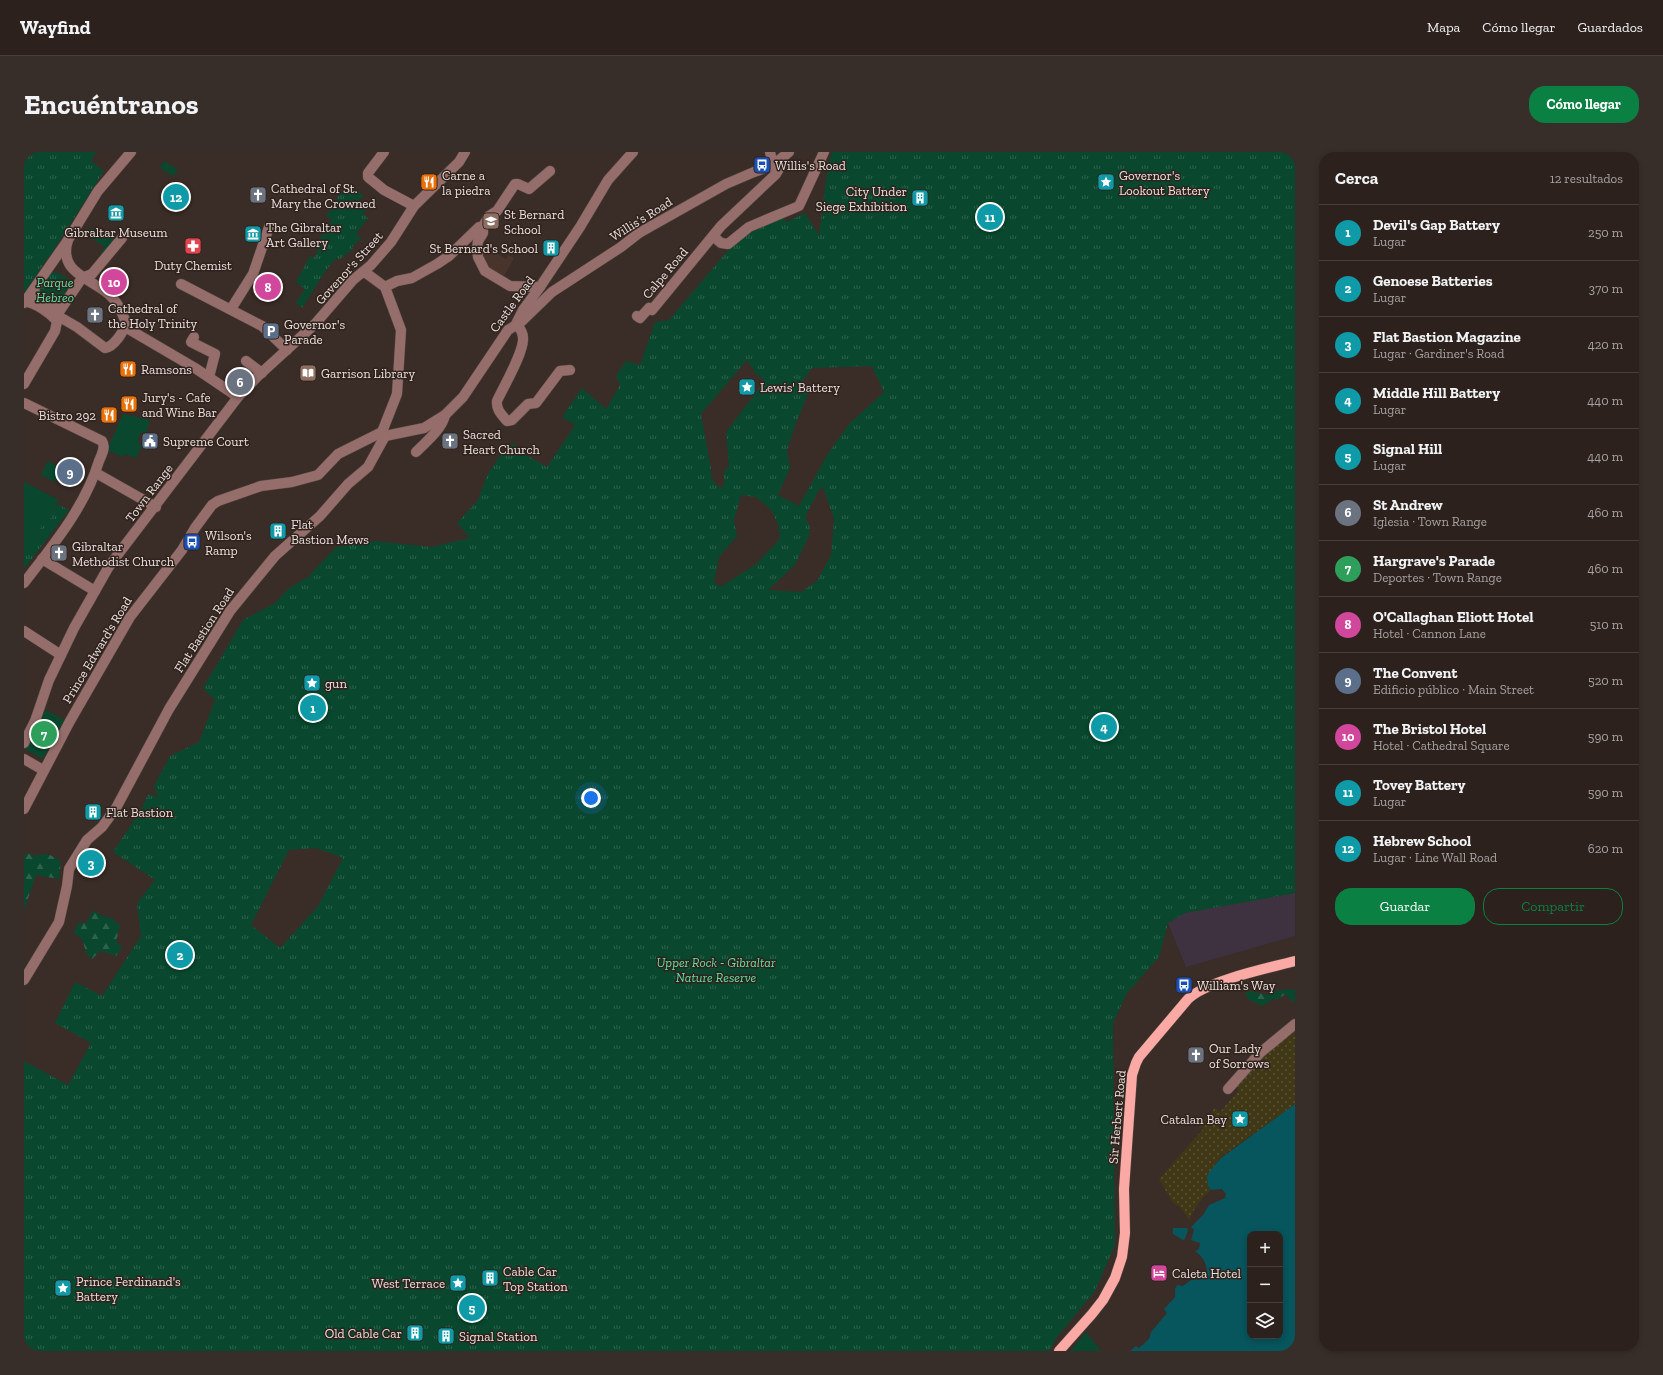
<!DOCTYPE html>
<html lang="es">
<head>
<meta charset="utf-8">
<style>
  :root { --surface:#2c211c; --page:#382e29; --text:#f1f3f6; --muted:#a6a3a3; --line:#483e3b; --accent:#0b8043 }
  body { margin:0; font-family:"Zilla Slab",serif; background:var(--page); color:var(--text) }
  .controls { position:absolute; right:12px; bottom:12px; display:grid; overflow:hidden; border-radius:8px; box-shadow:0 2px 6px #0003 }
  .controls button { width:36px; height:36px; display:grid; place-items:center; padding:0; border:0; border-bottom:1px solid var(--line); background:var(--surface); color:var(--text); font:20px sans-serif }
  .you { position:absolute; left:567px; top:646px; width:14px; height:14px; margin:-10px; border:3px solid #fff; border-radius:50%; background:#1a73e8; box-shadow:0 0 0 6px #1a73e833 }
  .badge { display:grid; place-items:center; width:26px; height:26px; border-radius:50%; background:var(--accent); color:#fff; font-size:13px; font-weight:700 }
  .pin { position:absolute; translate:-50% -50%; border:2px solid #fff; box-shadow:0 1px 4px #0006 }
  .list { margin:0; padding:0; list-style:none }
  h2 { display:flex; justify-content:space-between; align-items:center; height:52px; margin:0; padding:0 16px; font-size:17px }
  h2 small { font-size:13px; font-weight:400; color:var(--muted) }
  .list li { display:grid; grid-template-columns:26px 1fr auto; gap:12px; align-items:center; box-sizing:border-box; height:56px; padding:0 16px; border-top:1px solid var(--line) }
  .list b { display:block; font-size:15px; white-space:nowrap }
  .list p { margin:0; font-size:13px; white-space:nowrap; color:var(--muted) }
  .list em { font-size:13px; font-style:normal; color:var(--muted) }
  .actions { display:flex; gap:8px; padding:12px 16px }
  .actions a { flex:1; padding:9px 0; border:1px solid var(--accent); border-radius:16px; text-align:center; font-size:14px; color:var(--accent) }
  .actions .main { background:var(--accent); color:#fff }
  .icon { flex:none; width:22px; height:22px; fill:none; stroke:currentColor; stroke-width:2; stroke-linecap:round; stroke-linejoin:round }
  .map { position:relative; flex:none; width:1271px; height:1199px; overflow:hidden; border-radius:16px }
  header { display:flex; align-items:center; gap:24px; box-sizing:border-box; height:56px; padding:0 20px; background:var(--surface); border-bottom:1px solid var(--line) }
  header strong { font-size:19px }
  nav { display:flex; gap:22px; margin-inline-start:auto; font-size:14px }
  .intro { display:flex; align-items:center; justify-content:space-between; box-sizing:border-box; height:96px; padding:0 24px }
  h1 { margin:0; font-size:28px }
  .button { padding:10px 18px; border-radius:16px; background:var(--accent); color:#fff; font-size:14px; font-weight:700 }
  main { display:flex; gap:24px; padding:0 24px }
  aside { flex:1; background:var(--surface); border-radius:16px; box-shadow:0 2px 6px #0003 }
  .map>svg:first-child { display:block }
</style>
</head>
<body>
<header>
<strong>Wayfind</strong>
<nav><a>Mapa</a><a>Cómo llegar</a><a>Guardados</a></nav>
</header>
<div class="intro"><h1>Encuéntranos</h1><a class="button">Cómo llegar</a></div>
<main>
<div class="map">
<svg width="1271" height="1199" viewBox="0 0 1271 1199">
  <defs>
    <pattern id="forest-firs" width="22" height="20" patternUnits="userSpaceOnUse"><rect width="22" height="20" fill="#09482f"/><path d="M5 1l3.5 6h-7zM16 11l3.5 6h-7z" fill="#2d624d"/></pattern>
    <pattern id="sand-dots" width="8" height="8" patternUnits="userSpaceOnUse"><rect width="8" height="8" fill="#3f3716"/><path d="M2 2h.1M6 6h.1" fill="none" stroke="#5b5437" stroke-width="1.8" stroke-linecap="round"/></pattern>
    <pattern id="park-tufts" width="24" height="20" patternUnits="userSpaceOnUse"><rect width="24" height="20" fill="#09482f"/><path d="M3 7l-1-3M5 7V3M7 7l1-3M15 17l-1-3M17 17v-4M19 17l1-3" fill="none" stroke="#2d624d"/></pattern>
  </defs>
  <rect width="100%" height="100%" fill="#3a2c26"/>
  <path fill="#3f3240" d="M1271 741V784L1162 815 1144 771 1161 761Z"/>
  <path fill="#48342b" d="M460 94 482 107 485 103 490 106 479 126 462 116 457 97Z"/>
  <g fill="#09482f">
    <path d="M140 9 154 18 149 24 136 16Z"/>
    <path d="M66 76 71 78 72 77 94 87 86 92V95L81 102H76L81 95 61 82Z"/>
    <path d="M99 262 126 268 122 281 117 280 113 291 118 292 113 306 100 302 99 305 83 298Z"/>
    <path d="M24 309 38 317 31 330 17 323Z"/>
    <path d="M0 330 35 348 27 359 30 362 25 368 20 365 18 374 0 397Z"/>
    <path d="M22 558 40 568 19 607 1 597Z"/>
    <path d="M1062 1180 1077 1199H1046Z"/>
  </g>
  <g fill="url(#forest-firs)">
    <path d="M3 701 12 704C21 699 29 704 37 709L35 727 12 723 0 758V705Z"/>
    <path d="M73 759 75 763 88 766 96 774 92 789 98 795 92 804 76 799 68 807 63 803 58 787 50 781 54 771H61L64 768 68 760Z"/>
    <path d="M1267 837 1271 838V849L1268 850 1262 842 1252 848 1249 847 1238 854 1224 847 1221 841 1227 839 1242 843 1251 839Z"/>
  </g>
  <path fill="url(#sand-dots)" d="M1271 875V952L1197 1005C1188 1016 1185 1020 1184 1034L1187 1038C1176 1047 1171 1056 1165 1068L1156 1055 1149 1051 1135 1027 1179 977 1175 974 1191 956 1196 960 1215 938 1210 934 1249 894Z"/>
  <g fill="url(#park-tufts)" fill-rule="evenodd">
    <path d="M0 0H72L67 9 80 19 29 99 31 101 28 105 25 104 0 141Z"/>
    <path d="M808 0H1271V741L1161 761 1144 771 1135 805 1103 841 1089 871 1091 1093 1071 1139 1033 1185 1025 1199H0V909L44 933 67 891 31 871 51 830 78 844 117 784 113 751 131 728 89 700 118 656 124 642 134 645 130 634 146 604 175 590 191 548 179 536 219 468 251 451 264 437 284 425 312 395 350 389 407 395 446 386 433 371 454 348 463 323 477 302 489 291 502 303 523 315 551 273 538 265 558 236 582 257 596 233 592 224 602 209 616 213 631 170 645 168 706 96 726 78 758 63 762 70 781 61 795 83 804 13ZM723 208 732 222 741 229 702 280 705 314 700 319V333L696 336C689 331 687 326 687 317L677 262ZM848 214 860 240 825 272 803 303 775 354 754 343 766 316 763 298 772 271 784 242 775 234 788 216ZM799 335 810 367 807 403 793 429 777 440 744 438 771 413 785 384 786 375 781 365 795 338ZM717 343 732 345 747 358 754 372 756 387 731 413 696 435 690 430 695 405 713 384 710 368ZM292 696 319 706 294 754 256 796 227 773 265 698Z"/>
    <path d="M327 34 339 43 334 51 342 57 339 62 344 66 332 82 337 86 328 95 329 97 316 107 312 106 300 121 278 156 272 151 281 137 272 130 286 104 290 106 294 97 291 94 308 68 302 64 319 37Z"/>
    <path d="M27 119C36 121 45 126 50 134L37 152 31 154 14 143 15 136Z"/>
    <path d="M33 352 45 358 0 417V397L18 374 15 372 20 365 25 368 30 362 27 359Z"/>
  </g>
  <g fill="#07555d" fill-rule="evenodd">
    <path d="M1271 952V1199H1106L1112 1194 1115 1196 1125 1187 1127 1180 1143 1161 1140 1157 1151 1145V1137L1153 1133 1159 1134 1167 1128 1180 1127 1181 1125 1180 1121 1183 1119C1182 1110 1178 1104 1171 1099L1175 1097 1176 1091 1167 1088 1170 1078 1167 1075 1179 1063 1185 1053 1201 1046 1202 1042 1198 1037 1187 1038 1184 1034 1183 1025 1185 1020 1197 1006ZM1226 1082H1256V1184H1226Z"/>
    <path d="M1149 1076H1163L1164 1078 1161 1087 1159 1088 1149 1082Z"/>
  </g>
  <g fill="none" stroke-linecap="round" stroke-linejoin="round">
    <g stroke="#564943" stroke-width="11">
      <g id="minor">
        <path d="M360 0 344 21V25L360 38 390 54"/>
        <path d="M746 0 749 13"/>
        <path d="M459 74V81L454 89 453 96 454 105 461 119 486 134 516 135"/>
        <path d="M689 84 697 91 704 92 725 75 775 54 800 0"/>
        <path d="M58 126 68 122 98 86"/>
        <path d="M157 132 238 174 263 198"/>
        <path d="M361 135 373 129 388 126 413 112 425 104 455 75 459 74 465 64 473 59 491 32H494L505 37 526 19"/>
        <path d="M10 138C11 146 28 158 37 156"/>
        <path d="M1 150C11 150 26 161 33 169"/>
        <path d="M0 151 44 88 74 39 107 0"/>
        <path d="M207 157 229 122 245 75"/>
        <path d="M34 164 53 175 81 196C90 195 100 179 102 171 98 160 93 148 82 140 63 125 34 119 44 88"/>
        <path d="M613 164 616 166 625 156 628 158 697 74 752 22 755 17 753 11"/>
        <path d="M493 170 499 158 516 135 556 75 584 28 609 0"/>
        <path d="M492 172C496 176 499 180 499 186 500 200 480 234 473 249 472 258 478 263 483 269L488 268 504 252 512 251 536 219 546 218"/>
        <path d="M101 175 171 216 214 245"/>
        <path d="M170 185 167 190 191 202 185 225"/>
        <path d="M222 209 238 221"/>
        <path d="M0 232 31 179 35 160 58 126"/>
        <path d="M0 251 78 289C82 295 78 302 75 309 61 355 29 393 0 431"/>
        <path d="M361 284 400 276 421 263 439 245 484 178 497 170 528 140 597 95 615 81 702 32 730 20 749 13 765 0"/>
        <path d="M392 300C401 291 419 276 421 263"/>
        <path d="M72 321 132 355"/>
        <path d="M18 407 71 439"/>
        <path d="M0 479 37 503"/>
        <path d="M0 591 11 569 25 528 50 476 84 416 95 401 214 245 234 224 291 172 329 128 347 113 367 90 390 54 435 10 441 0"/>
        <path d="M0 607 19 618"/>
        <path d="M0 657 46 569 106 465 158 398 171 376 188 353 194 349 237 334 268 330 294 323 314 302 358 280 373 242 377 178 361 135 342 121H338"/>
        <path d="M0 828 35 770 43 734 45 717 63 688 78 675 92 656 145 557 206 459 251 404 296 364 324 332 344 315 361 284"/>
        <path d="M1204 937 1236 901 1271 872"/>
      </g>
    </g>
    <g stroke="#564943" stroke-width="11">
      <path id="major" d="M1035 1199 1068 1162 1079 1148 1091 1126 1098 1105 1101 1081 1100 1037 1108 923 1112 911 1115 905 1164 847C1182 829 1244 816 1271 809"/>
    </g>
    <use href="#minor" stroke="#956d6a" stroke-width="10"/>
    <use href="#major" stroke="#faa9a4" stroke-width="10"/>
  </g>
  <defs>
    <g id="bus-square" transform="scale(0.9)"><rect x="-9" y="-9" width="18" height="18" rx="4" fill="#1a4fb4" stroke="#30221c"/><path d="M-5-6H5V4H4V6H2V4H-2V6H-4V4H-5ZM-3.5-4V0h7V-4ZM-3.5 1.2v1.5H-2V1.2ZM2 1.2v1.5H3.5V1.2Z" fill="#fff"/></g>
    <g id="restaurant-square" transform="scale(0.9)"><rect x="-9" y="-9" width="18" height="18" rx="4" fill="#e8710a" stroke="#30221c"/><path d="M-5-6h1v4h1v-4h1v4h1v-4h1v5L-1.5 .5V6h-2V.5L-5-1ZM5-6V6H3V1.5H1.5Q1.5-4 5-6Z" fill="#fff"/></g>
    <g id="sight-square" transform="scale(0.9)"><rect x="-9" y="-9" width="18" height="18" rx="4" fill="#0f9aa8" stroke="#30221c"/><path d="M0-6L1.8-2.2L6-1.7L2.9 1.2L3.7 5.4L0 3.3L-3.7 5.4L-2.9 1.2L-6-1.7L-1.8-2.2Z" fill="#fff"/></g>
    <g id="church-square" transform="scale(0.9)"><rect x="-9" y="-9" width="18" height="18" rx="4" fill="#6b7280" stroke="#30221c"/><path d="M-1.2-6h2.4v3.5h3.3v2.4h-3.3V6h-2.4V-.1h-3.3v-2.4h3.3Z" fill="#fff"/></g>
    <g id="building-square" transform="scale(0.9)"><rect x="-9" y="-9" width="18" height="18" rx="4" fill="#0f9aa8" stroke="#30221c"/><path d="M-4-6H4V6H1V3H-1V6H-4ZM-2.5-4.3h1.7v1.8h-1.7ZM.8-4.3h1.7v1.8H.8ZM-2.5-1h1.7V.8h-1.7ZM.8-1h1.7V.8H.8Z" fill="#fff"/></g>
    <g id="museum-square" transform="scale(0.9)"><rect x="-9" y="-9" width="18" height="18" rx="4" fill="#0f9aa8" stroke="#30221c"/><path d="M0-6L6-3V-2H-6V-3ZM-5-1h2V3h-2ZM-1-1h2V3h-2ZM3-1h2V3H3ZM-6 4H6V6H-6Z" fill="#fff"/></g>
    <g id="university-square" transform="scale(0.9)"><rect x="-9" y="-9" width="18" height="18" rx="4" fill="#8d6e63" stroke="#30221c"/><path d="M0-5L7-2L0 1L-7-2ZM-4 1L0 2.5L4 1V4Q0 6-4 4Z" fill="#fff"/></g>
    <g id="pharmacy-square" transform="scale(0.9)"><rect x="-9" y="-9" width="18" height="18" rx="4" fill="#e0444e" stroke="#30221c"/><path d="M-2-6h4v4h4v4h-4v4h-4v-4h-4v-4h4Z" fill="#fff"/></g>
    <g id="parking-square" transform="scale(0.9)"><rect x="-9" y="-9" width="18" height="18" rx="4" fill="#5c6f8a" stroke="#30221c"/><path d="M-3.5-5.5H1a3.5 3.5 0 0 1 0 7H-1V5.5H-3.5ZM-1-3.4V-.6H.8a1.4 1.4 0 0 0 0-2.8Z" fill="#fff"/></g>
    <g id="library-square" transform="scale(0.9)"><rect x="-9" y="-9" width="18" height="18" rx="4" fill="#8d6e63" stroke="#30221c"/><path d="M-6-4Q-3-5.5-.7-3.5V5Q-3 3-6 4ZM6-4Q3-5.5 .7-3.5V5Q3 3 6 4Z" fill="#fff"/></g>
    <g id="civic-square" transform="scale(0.9)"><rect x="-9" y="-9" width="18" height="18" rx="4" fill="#5c6f8a" stroke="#30221c"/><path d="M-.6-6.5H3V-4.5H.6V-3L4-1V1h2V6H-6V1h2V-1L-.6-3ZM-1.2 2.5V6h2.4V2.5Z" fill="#fff"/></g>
    <g id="hotel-square" transform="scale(0.9)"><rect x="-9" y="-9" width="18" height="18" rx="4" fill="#d1479c" stroke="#30221c"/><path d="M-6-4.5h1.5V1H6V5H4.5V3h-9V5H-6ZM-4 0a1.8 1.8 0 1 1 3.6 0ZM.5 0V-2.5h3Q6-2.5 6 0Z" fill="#fff"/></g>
  </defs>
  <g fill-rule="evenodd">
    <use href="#bus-square" x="738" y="13"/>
    <use href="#restaurant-square" x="405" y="30"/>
    <use href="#sight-square" x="1082" y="30"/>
    <use href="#church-square" x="234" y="43"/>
    <use href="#building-square" x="896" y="46"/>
    <use href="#museum-square" x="92" y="61"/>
    <use href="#university-square" x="467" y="69"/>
    <use href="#museum-square" x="229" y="82"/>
    <use href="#pharmacy-square" x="169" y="94"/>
    <use href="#building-square" x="527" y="96"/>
    <use href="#church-square" x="71" y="163"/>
    <use href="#parking-square" x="247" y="179"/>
    <use href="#restaurant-square" x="104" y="217"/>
    <use href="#library-square" x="284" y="221"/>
    <use href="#sight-square" x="723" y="235"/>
    <use href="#restaurant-square" x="105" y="252"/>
    <use href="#restaurant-square" x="85" y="263"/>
    <use href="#civic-square" x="126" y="289"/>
    <use href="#church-square" x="426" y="289"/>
    <use href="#building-square" x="254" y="379"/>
    <use href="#bus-square" x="168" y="390"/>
    <use href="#church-square" x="35" y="401"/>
    <use href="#sight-square" x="288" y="531"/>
    <use href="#building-square" x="69" y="660"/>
    <use href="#bus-square" x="1160" y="833"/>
    <use href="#church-square" x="1172" y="903"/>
    <use href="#sight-square" x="1216" y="967"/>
    <use href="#hotel-square" x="1135" y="1121"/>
    <use href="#building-square" x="466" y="1126"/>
    <use href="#sight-square" x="434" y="1131"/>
    <use href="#sight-square" x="39" y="1136"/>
    <use href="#building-square" x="391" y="1181"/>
    <use href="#building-square" x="422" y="1184"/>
  </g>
  <g text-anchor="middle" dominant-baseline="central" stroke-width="3" stroke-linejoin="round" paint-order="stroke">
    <g font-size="13" fill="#eae0dd" stroke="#30221c" text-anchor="start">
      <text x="751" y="13">Willis's Road</text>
      <text x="418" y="23">Carne a<tspan x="418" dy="15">la piedra</tspan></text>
      <text x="1095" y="23">Governor's<tspan x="1095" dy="15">Lookout Battery</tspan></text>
      <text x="247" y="36">Cathedral of St.<tspan x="247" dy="15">Mary the Crowned</tspan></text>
      <text x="883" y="39" text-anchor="end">City Under<tspan x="883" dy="15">Siege Exhibition</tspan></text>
      <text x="480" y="62">St Bernard<tspan x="480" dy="15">School</tspan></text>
      <text x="242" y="75">The Gibraltar<tspan x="242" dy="15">Art Gallery</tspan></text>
      <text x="92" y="80" text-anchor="middle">Gibraltar Museum</text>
      <text x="514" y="96" text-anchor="end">St Bernard's School</text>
      <text x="169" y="113" text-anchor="middle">Duty Chemist</text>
      <text x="84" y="156">Cathedral of<tspan x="84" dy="15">the Holy Trinity</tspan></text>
      <text x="260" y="172">Governor's<tspan x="260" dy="15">Parade</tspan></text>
      <text x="117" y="217">Ramsons</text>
      <text x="297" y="221">Garrison Library</text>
      <text x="736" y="235">Lewis' Battery</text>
      <text x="118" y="245">Jury's - Cafe<tspan x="118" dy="15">and Wine Bar</tspan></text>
      <text x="72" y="263" text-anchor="end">Bistro 292</text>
      <text x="439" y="282">Sacred<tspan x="439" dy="15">Heart Church</tspan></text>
      <text x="139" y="289">Supreme Court</text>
      <text x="267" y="372">Flat<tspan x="267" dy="15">Bastion Mews</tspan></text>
      <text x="181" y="383">Wilson's<tspan x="181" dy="15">Ramp</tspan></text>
      <text x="48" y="394">Gibraltar<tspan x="48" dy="15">Methodist Church</tspan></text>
      <text x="301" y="531">gun</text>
      <text x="82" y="660">Flat Bastion</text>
      <text x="1173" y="833">William's Way</text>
      <text x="1185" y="896">Our Lady<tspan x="1185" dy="15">of Sorrows</tspan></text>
      <text x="1203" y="967" text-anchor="end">Catalan Bay</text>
      <text x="479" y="1119">Cable Car<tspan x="479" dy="15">Top Station</tspan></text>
      <text x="1148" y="1121">Caleta Hotel</text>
      <text x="52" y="1129">Prince Ferdinand's<tspan x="52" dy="15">Battery</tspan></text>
      <text x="421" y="1131" text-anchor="end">West Terrace</text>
      <text x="378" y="1181" text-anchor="end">Old Cable Car</text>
      <text x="435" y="1184">Signal Station</text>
    </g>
    <g font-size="13" fill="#eae0dd" stroke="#30221c">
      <text transform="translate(617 67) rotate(-32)">Willis’s Road</text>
      <text transform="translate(325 116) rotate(-48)">Govenor's Street</text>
      <text transform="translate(641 121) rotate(-50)">Calpe Road</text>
      <text transform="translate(488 152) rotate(-54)">Castle Road</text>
      <text transform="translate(125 341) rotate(-53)">Town Range</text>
      <text transform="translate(180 478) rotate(-57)">Flat Bastion Road</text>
      <text transform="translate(73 498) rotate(-59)">Prince Edward's Road</text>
      <text transform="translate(1093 965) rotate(-85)">Sir Herbert Road</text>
    </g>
    <g font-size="13" font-style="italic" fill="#5fe0a5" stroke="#30221c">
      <text x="31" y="130">Parque<tspan x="31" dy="15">Hebreo</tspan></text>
      <text x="692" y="810">Upper Rock - Gibraltar<tspan x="692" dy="15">Nature Reserve</tspan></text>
    </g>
  </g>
</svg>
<div class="controls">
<button>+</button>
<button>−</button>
<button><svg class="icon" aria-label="layers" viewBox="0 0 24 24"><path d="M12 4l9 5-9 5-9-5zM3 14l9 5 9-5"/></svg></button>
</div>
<div class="you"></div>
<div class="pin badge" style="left:289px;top:556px;background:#0f9aa8">1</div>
<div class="pin badge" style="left:156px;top:803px;background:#0f9aa8">2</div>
<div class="pin badge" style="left:67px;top:711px;background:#0f9aa8">3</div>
<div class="pin badge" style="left:1080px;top:575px;background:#0f9aa8">4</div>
<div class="pin badge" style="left:448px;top:1156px;background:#0f9aa8">5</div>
<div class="pin badge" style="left:216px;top:230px;background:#6b7280">6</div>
<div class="pin badge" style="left:20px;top:582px;background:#2e9e5b">7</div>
<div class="pin badge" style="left:244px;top:135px;background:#d1479c">8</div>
<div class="pin badge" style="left:46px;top:320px;background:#5c6f8a">9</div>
<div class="pin badge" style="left:90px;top:130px;background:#d1479c">10</div>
<div class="pin badge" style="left:966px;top:65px;background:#0f9aa8">11</div>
<div class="pin badge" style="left:152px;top:45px;background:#0f9aa8">12</div>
</div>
<aside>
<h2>Cerca<small>12 resultados</small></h2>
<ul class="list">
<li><span class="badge" style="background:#0f9aa8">1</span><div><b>Devil's Gap Battery</b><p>Lugar</p></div><em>250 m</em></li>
<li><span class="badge" style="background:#0f9aa8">2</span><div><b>Genoese Batteries</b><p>Lugar</p></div><em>370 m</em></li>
<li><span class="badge" style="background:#0f9aa8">3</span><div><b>Flat Bastion Magazine</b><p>Lugar · Gardiner's Road</p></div><em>420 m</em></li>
<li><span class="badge" style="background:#0f9aa8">4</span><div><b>Middle Hill Battery</b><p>Lugar</p></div><em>440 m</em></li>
<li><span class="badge" style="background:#0f9aa8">5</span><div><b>Signal Hill</b><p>Lugar</p></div><em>440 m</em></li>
<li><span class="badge" style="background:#6b7280">6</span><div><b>St Andrew</b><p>Iglesia · Town Range</p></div><em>460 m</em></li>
<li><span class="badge" style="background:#2e9e5b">7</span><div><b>Hargrave's Parade</b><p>Deportes · Town Range</p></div><em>460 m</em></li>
<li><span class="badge" style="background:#d1479c">8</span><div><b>O'Callaghan Eliott Hotel</b><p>Hotel · Cannon Lane</p></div><em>510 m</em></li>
<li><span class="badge" style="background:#5c6f8a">9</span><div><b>The Convent</b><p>Edificio público · Main Street</p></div><em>520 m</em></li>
<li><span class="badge" style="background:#d1479c">10</span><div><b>The Bristol Hotel</b><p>Hotel · Cathedral Square</p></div><em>590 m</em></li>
<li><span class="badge" style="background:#0f9aa8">11</span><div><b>Tovey Battery</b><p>Lugar</p></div><em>590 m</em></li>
<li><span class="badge" style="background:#0f9aa8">12</span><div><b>Hebrew School</b><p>Lugar · Line Wall Road</p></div><em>620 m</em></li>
</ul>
<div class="actions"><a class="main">Guardar</a><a>Compartir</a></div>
</aside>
</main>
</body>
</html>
